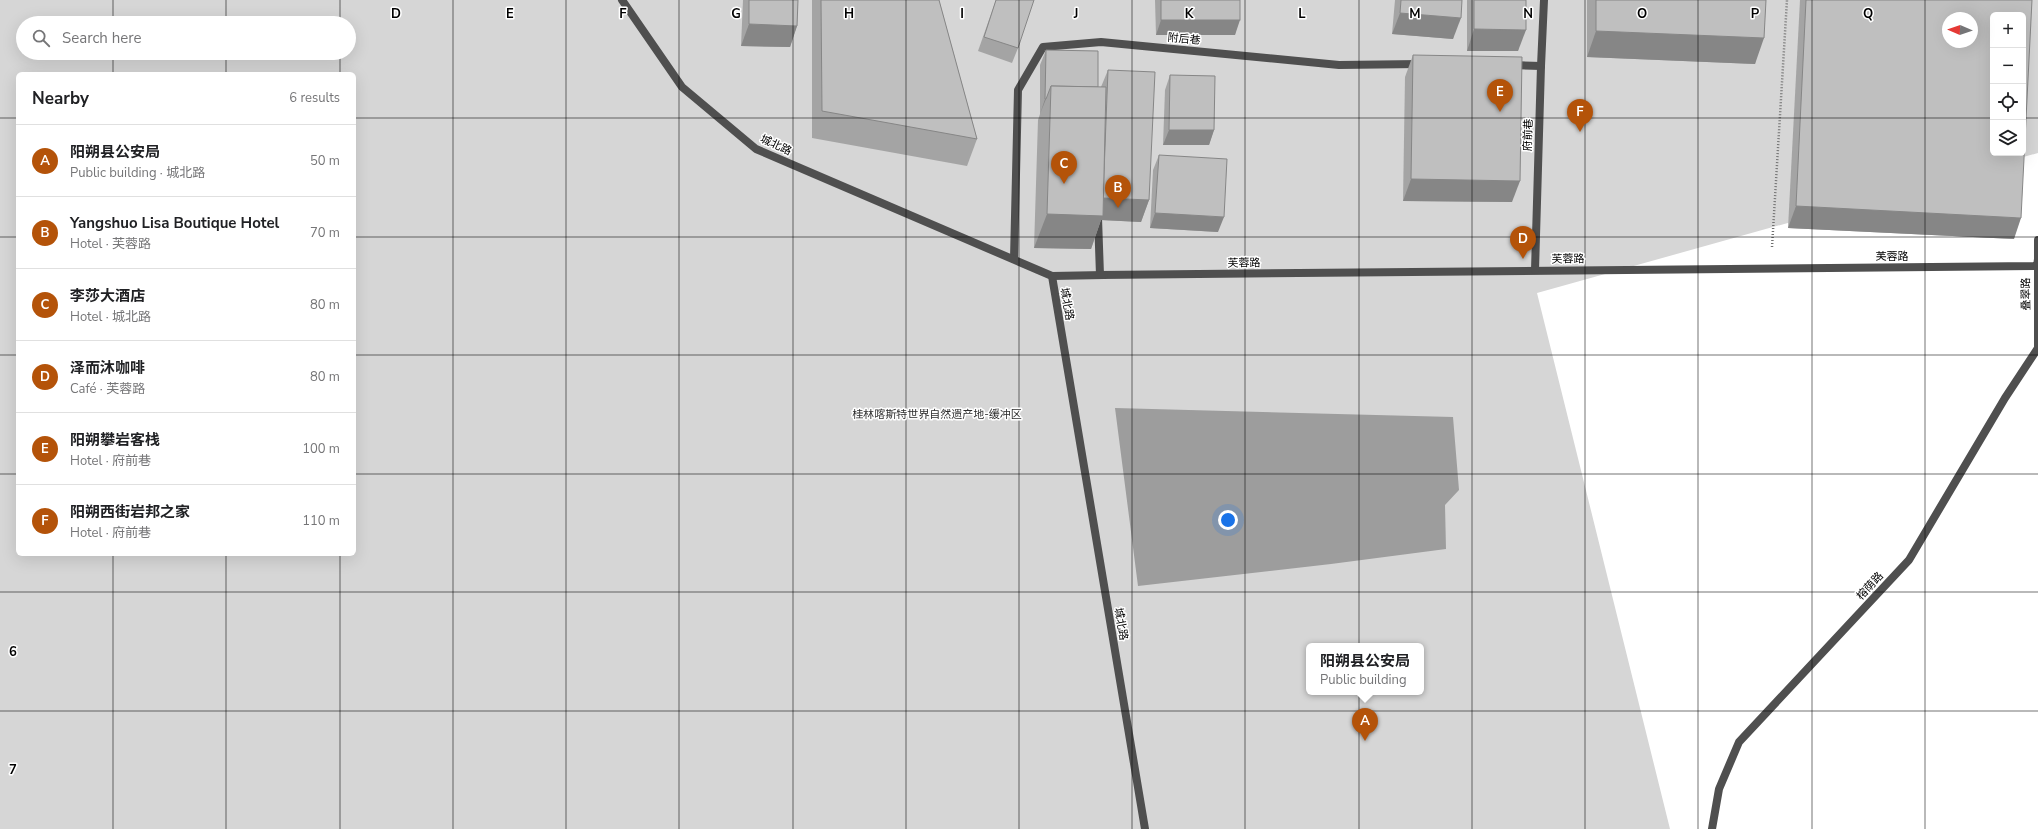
<!DOCTYPE html>
<html lang="en">
<head>
<meta charset="utf-8">
<style>
  :root { --surface:#fff; --page:#f2f2f2; --text:#202124; --muted:#757577; --line:#e0e0e0; --accent:#b45309 }
  body { margin:0; font-family:"Nunito Sans","Noto Sans SC",sans-serif; background:var(--page); color:var(--text) }
  .controls { position:absolute; right:12px; top:12px; display:grid; overflow:hidden; border-radius:6px; box-shadow:0 4px 16px #0002 }
  .controls button { width:36px; height:36px; display:grid; place-items:center; padding:0; border:0; border-bottom:1px solid var(--line); background:var(--surface); color:var(--text); font:20px sans-serif }
  .compass { position:absolute; left:1942px; top:12px; width:36px; height:36px; border-radius:50%; background:var(--surface); box-shadow:0 4px 16px #0002; rotate:272deg }
  .you { position:absolute; left:1228px; top:520px; width:14px; height:14px; margin:-10px; border:3px solid #fff; border-radius:50%; background:#1a73e8; box-shadow:0 0 0 6px #1a73e833 }
  .badge { display:grid; place-items:center; width:26px; height:26px; border-radius:50%; background:var(--accent); color:#fff; font-size:13px; font-weight:700 }
  .pin { position:absolute; translate:-50% -33px; filter:drop-shadow(0 1px 2px #0008) }
  .pin::after { content:''; position:absolute; top:21px; width:14px; height:12px; background:inherit; clip-path:polygon(0 0,100% 0,50% 100%) }
  .popup { position:absolute; left:1306px; top:643px; width:118px; height:52px; box-sizing:border-box; display:grid; place-content:center; border-radius:6px; background:var(--surface); filter:drop-shadow(0 1px 3px #0005); font-size:13px; white-space:nowrap; color:var(--muted) }
  .popup b { font-size:15px; color:var(--text) }
  .popup::after { content:''; position:absolute; left:50%; top:100%; margin-left:-8px; border:8px solid transparent; border-top-color:var(--surface) }
  .list { margin:0; padding:0; list-style:none }
  h2 { display:flex; justify-content:space-between; align-items:center; height:52px; margin:0; padding:0 16px; font-size:17px }
  h2 small { font-size:13px; font-weight:400; color:var(--muted) }
  .list li { display:grid; grid-template-columns:26px 1fr auto; gap:12px; align-items:center; box-sizing:border-box; height:72px; padding:0 16px; border-top:1px solid var(--line) }
  .list b { display:block; font-size:15px; white-space:nowrap }
  .list p { margin:0; font-size:13px; white-space:nowrap; color:var(--muted) }
  .list em { font-size:13px; font-style:normal; color:var(--muted) }
  .icon { flex:none; width:22px; height:22px; fill:none; stroke:currentColor; stroke-width:2; stroke-linecap:round; stroke-linejoin:round }
  .map { position:relative; flex:none; width:2038px; height:829px; overflow:hidden }
  .search { position:absolute; background:var(--surface); box-shadow:0 4px 16px #0002; left:16px; top:16px; width:340px; height:44px; display:flex; align-items:center; gap:10px; box-sizing:border-box; padding:0 14px; border-radius:22px; color:var(--muted); font-size:15px }
  .panel { position:absolute; background:var(--surface); box-shadow:0 4px 16px #0002; left:16px; top:72px; width:340px; height:484px; border-radius:6px }
  .map>svg:first-child { display:block }
</style>
</head>
<body>
<div class="map">
<svg width="2038" height="829" viewBox="0 0 2038 829">
  <rect width="100%" height="100%" fill="#fff"/>
  <path fill="#d6d6d6" fill-rule="evenodd" d="M0 0H2038V153L1537 293 1670 829H0ZM1993 15H2023V153H1993ZM1948 18H1972V42H1948ZM23 23H349V53H23ZM18 74H354V554H18ZM1309 646H1421V692H1309Z"/>
  <path fill="#9d9d9d" d="M1115 408 1453 417 1459 490 1445 505 1446 549 1331 564 1138 586Z"/>
  <g fill="none" stroke-linecap="round" stroke-linejoin="round">
    <path stroke="#717171" stroke-width="2.5" stroke-dasharray="1 2" stroke-linecap="butt" d="M1772 247 1787 0"/>
    <g stroke="#4f4f4f" stroke-width="8">
      <path d="M1512 65 1541 66"/>
      <path d="M1014 259 1018 90 1043 47 1101 42 1339 65 1420 64"/>
      <path d="M1712 829 1719 789 1739 742 1909 560 2005 398 2038 348"/>
    </g>
    <g stroke="#4f4f4f" stroke-width="8">
      <path d="M622 0 682 87 756 149 1052 276 1145 829"/>
      <path d="M1098 218 1100 275 2037 266 2038 259"/>
      <path d="M1535 270 1541 66 1544 0"/>
      <path d="M1052 276 1104 275"/>
    </g>
    <path stroke="#4f4f4f" stroke-width="8" d="M2038 240V348"/>
  </g>
  <g fill="#a4a4a4">
    <path d="M743 0H798L797 26 790 47 741 46Z"/>
    <path d="M812 0H939L977 139 967 166 812 138Z"/>
    <path d="M996 0 1018 48 1012 63 978 51Z"/>
    <path d="M1155 0H1240L1235 35H1156Z"/>
    <path d="M1395 0H1462L1453 39 1392 34Z"/>
    <path d="M1467 0H1526L1518 51H1467Z"/>
    <path d="M1587 0H1766L1755 64 1587 57Z"/>
    <path d="M1800 0H2032L2014 239 1788 228Z"/>
    <path d="M1046 50 1098 87H1101L1108 70 1149 200 1141 222 1101 220 1091 249 1034 248 1038 120 1040 114V65Z"/>
    <path d="M1413 55 1512 202 1403 201 1405 77Z"/>
    <path d="M1170 75 1214 130 1209 145H1163L1165 90Z"/>
    <path d="M1159 155 1218 232 1150 228 1153 170Z"/>
  </g>
  <g fill="#868686">
    <path d="M1400 13 1461 18 1453 39 1392 34Z"/>
    <path d="M1161 20H1240L1235 35H1156Z"/>
    <path d="M749 24 797 26 790 47 741 46Z"/>
    <path d="M1474 29 1526 30 1518 51H1467Z"/>
    <path d="M1596 31 1764 38 1755 64 1587 57Z"/>
    <path d="M1045 99H1046L1040 114Z"/>
    <path d="M1169 130H1214L1209 145H1163Z"/>
    <path d="M1411 179 1520 181 1512 202 1403 201Z"/>
    <path d="M1102 198 1149 200 1141 222 1101 220 1091 249 1034 248 1047 214Z"/>
    <path d="M1796 206 2021 218 2014 239 1788 228Z"/>
    <path d="M1155 213 1224 217 1218 232 1150 228Z"/>
  </g>
  <g fill="#bfbfbf" stroke="#868686" fill-rule="evenodd">
    <path d="M749 0H798L797 26 749 24Z"/>
    <path d="M821 0H939L977 139 822 111Z"/>
    <path d="M996 0H1034L1018 48 984 37Z"/>
    <rect x="1161" y="0" width="79" height="20"/>
    <path d="M1401 0H1462L1461 18 1400 13Z"/>
    <path d="M1474 0H1526V30L1474 29Z"/>
    <path d="M1596 0H1766L1764 38 1596 31Z"/>
    <path d="M1806 0H2032L2021 218 1796 206ZM1993 15H2023V153H1993ZM1948 18H1972V42H1948Z"/>
    <path d="M1046 50 1098 51V87L1051 86 1046 99H1045Z"/>
    <path d="M1413 55 1522 57 1520 181 1411 179Z"/>
    <path d="M1108 70 1155 72 1149 200 1103 198Z"/>
    <path d="M1170 75 1215 76 1214 130H1169Z"/>
    <path d="M1051 86 1106 87 1103 216 1047 214Z"/>
    <path d="M1159 155 1227 159 1224 217 1155 213Z"/>
  </g>
  <path fill="none" stroke="#000" stroke-width="1" stroke-opacity="0.55" d="M113 0V23M226 0V23M340 0V23M453 0V829M566 0V829M679 0V829M793 0V829M906 0V829M1019 0V829M1132 0V829M1245 0V829M1359 0V829M1472 0V829M1585 0V829M1698 0V829M1812 0V829M1925 0V829M113 53V74M226 53V74M340 53V74M0 118H18M354 118H1993M2023 118H2038M0 237H18M354 237H2038M0 355H18M354 355H2038M0 474H18M354 474H2038M113 554V829M226 554V829M340 554V829M0 592H2038M0 711H2038"/>
  <g text-anchor="middle" dominant-baseline="central" stroke-width="3" stroke-linejoin="round" paint-order="stroke">
    <g font-size="11" fill="#000" stroke="#fff">
      <text transform="translate(1184 39) rotate(5)">附后巷</text>
      <text transform="translate(1528 135) rotate(-88)">府前巷</text>
      <text transform="translate(776 145) rotate(25)">城北路</text>
      <text x="1892" y="256">芙蓉路</text>
      <text transform="translate(1568 259) rotate(-1)">芙蓉路</text>
      <text transform="translate(1244 263) rotate(-1)">芙蓉路</text>
      <text transform="translate(2026 294) rotate(-91)">叠翠路</text>
      <text transform="translate(1067 304) rotate(80)">城北路</text>
      <text transform="translate(1870 586) rotate(-47)">榕荫路</text>
      <text transform="translate(1121 624) rotate(80)">城北路</text>
    </g>
    <g font-size="11" fill="#2d2d2d" stroke="#fff">
      <text x="937" y="414">桂林喀斯特世界自然遗产地-缓冲区</text>
    </g>
  </g>
  <g font-size="13" text-anchor="middle" font-weight="bold" fill="#000" stroke="#fff" stroke-width="3" stroke-linejoin="round" paint-order="stroke">
    <text x="396" y="18">D</text>
    <text x="510" y="18">E</text>
    <text x="623" y="18">F</text>
    <text x="736" y="18">G</text>
    <text x="849" y="18">H</text>
    <text x="962" y="18">I</text>
    <text x="1076" y="18">J</text>
    <text x="1189" y="18">K</text>
    <text x="1302" y="18">L</text>
    <text x="1415" y="18">M</text>
    <text x="1528" y="18">N</text>
    <text x="1642" y="18">O</text>
    <text x="1755" y="18">P</text>
    <text x="1868" y="18">Q</text>
    <text x="13" y="656">6</text>
    <text x="13" y="774">7</text>
  </g>
</svg>
<div class="controls">
<button>+</button>
<button>−</button>
<button><svg class="icon" aria-label="locate" viewBox="0 0 24 24"><circle cx="12" cy="12" r="6"/><path d="M12 2v4M12 18v4M2 12h4M18 12h4"/></svg></button>
<button><svg class="icon" aria-label="layers" viewBox="0 0 24 24"><path d="M12 4l9 5-9 5-9-5zM3 14l9 5 9-5"/></svg></button>
</div>
<svg class="compass" viewBox="-18 -18 36 36"><path d="M0-13l5 13h-10z" fill="#e53935"/><path d="M0 13l5-13h-10z" fill="#757577"/></svg>
<div class="you"></div>
<div class="pin badge" style="left:1365px;top:741px">A</div>
<div class="popup"><b>阳朔县公安局</b>Public building</div>
<div class="pin badge" style="left:1118px;top:208px">B</div>
<div class="pin badge" style="left:1064px;top:184px">C</div>
<div class="pin badge" style="left:1523px;top:259px">D</div>
<div class="pin badge" style="left:1500px;top:112px">E</div>
<div class="pin badge" style="left:1580px;top:132px">F</div>
<div class="search"><svg class="icon" aria-label="search" viewBox="0 0 24 24"><circle cx="10" cy="10" r="6"/><path d="M15 15l6 6"/></svg>Search here</div>
<section class="panel">
<h2>Nearby<small>6 results</small></h2>
<ul class="list">
<li><span class="badge">A</span><div><b>阳朔县公安局</b><p>Public building · 城北路</p></div><em>50 m</em></li>
<li><span class="badge">B</span><div><b>Yangshuo Lisa Boutique Hotel</b><p>Hotel · 芙蓉路</p></div><em>70 m</em></li>
<li><span class="badge">C</span><div><b>李莎大酒店</b><p>Hotel · 城北路</p></div><em>80 m</em></li>
<li><span class="badge">D</span><div><b>泽而沐咖啡</b><p>Café · 芙蓉路</p></div><em>80 m</em></li>
<li><span class="badge">E</span><div><b>阳朔攀岩客栈</b><p>Hotel · 府前巷</p></div><em>100 m</em></li>
<li><span class="badge">F</span><div><b>阳朔西街岩邦之家</b><p>Hotel · 府前巷</p></div><em>110 m</em></li>
</ul>
</section>
</div>
</body>
</html>
